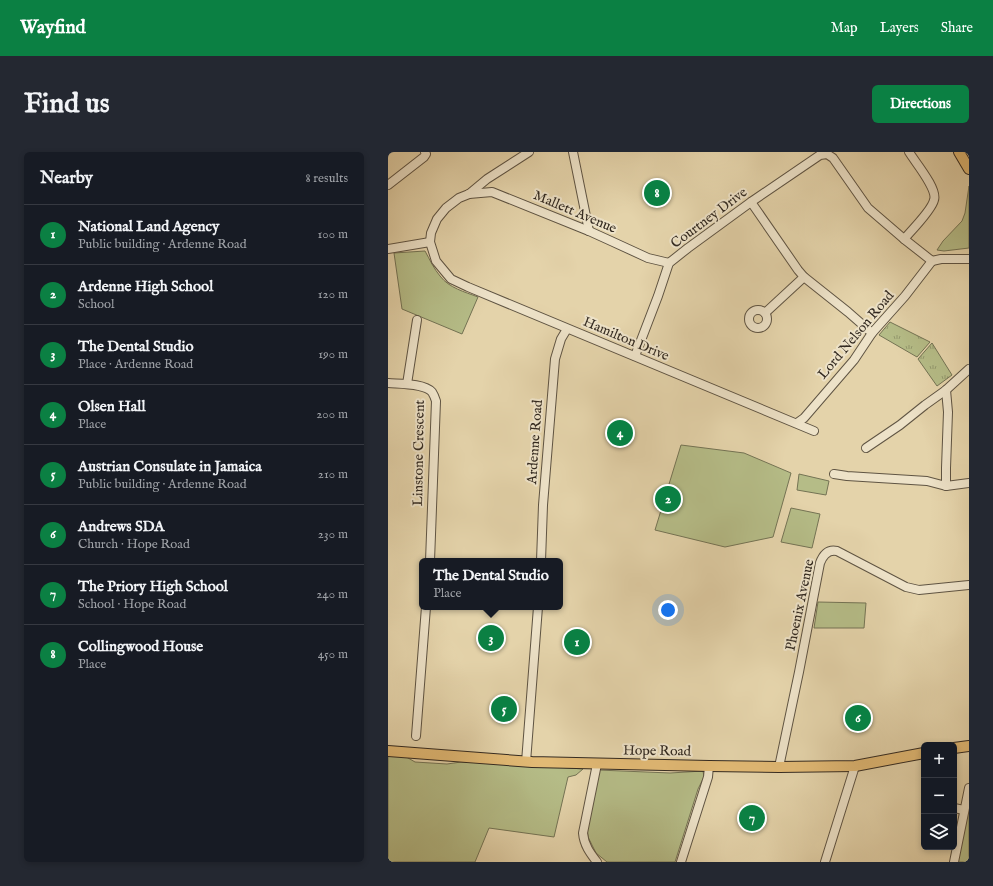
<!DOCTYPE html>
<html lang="en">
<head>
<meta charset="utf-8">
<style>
  :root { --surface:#171b24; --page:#242831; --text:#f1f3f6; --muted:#9ea1a6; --line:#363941; --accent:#0b8043 }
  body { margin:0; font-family:"IM FELL English",serif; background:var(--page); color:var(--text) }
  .controls { position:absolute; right:12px; bottom:12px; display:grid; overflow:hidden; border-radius:6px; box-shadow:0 2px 6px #0003 }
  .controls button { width:36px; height:36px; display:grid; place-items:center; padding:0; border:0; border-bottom:1px solid var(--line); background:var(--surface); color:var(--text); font:20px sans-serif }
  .you { position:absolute; left:280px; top:458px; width:14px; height:14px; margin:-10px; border:3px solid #fff; border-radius:50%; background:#1a73e8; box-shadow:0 0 0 6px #1a73e833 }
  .badge { display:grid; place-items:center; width:26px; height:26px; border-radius:50%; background:var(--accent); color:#fff; font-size:13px; font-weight:700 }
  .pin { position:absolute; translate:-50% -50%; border:2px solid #fff; box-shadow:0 1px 4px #0006 }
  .popup { position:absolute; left:31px; top:406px; width:144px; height:52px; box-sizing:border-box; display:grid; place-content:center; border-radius:6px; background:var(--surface); filter:drop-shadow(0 1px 3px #0005); font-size:13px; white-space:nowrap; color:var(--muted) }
  .popup b { font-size:15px; color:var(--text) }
  .popup::after { content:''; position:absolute; left:50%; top:100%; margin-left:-8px; border:8px solid transparent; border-top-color:var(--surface) }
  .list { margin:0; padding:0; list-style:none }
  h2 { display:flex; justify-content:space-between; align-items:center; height:52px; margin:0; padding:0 16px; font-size:17px }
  h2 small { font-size:13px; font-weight:400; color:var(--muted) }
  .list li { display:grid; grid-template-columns:26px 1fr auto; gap:12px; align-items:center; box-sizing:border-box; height:60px; padding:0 16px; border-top:1px solid var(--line) }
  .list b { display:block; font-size:15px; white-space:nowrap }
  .list p { margin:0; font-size:13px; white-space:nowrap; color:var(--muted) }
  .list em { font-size:13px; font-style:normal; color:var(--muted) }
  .icon { flex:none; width:22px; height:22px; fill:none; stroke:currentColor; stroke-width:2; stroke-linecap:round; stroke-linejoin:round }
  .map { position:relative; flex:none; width:581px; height:710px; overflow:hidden; border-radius:6px }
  header { display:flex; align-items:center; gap:24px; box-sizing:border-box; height:56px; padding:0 20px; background:var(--accent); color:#fff }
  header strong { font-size:19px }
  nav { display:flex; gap:22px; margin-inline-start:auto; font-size:14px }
  .intro { display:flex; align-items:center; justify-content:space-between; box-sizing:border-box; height:96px; padding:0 24px }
  h1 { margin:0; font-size:28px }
  .button { padding:10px 18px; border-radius:6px; background:var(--accent); color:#fff; font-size:14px; font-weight:700 }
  main { display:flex; gap:24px; padding:0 24px }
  aside { flex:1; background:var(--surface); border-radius:6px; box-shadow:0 2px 6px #0003 }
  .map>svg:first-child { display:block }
</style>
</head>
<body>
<header>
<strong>Wayfind</strong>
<nav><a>Map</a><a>Layers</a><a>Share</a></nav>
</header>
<div class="intro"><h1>Find us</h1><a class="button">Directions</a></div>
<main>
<aside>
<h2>Nearby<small>8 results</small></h2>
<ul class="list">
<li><span class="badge">1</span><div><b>National Land Agency</b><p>Public building · Ardenne Road</p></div><em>100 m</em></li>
<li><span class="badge">2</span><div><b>Ardenne High School</b><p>School</p></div><em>120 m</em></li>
<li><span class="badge">3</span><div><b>The Dental Studio</b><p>Place · Ardenne Road</p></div><em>190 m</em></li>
<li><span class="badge">4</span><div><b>Olsen Hall</b><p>Place</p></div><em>200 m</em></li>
<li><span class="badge">5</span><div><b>Austrian Consulate in Jamaica</b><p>Public building · Ardenne Road</p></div><em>210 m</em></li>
<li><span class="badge">6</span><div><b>Andrews SDA</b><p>Church · Hope Road</p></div><em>230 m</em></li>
<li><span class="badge">7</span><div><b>The Priory High School</b><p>School · Hope Road</p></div><em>240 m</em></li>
<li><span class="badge">8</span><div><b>Collingwood House</b><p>Place</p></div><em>450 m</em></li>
</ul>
</aside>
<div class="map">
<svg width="581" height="710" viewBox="0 0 581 710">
  <defs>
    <pattern id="grass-tufts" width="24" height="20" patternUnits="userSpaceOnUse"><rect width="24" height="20" fill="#b5bc87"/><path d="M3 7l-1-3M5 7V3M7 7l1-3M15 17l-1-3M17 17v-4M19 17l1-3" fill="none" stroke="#94996e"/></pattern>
  </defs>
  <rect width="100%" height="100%" fill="#e4d3aa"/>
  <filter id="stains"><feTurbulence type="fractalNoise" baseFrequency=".005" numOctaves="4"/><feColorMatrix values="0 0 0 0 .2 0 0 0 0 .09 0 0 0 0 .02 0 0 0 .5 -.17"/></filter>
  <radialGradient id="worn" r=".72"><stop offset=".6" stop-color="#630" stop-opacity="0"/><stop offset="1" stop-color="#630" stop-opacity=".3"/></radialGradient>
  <g fill="url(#grass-tufts)" stroke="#747354">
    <path d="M502 170 542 190 529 205 491 183Z"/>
    <path d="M544 191 564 223 549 234 530 207Z"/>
  </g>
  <g fill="#b5bc87" stroke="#747354">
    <path d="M581 34V96L556 99 549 98 555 89 574 69 577 61Z"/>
    <path d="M37 99C42 108 46 117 52 124 61 136 77 140 90 145L74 182 14 157 6 101Z"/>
    <path d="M293 293 356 301 403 321 385 385 337 395 267 378Z"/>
    <path d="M411 322 441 329 438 343 409 338Z"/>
    <path d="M403 356 432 362 424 396 393 390Z"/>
    <path d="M430 450 478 451 476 476H426Z"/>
    <path d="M0 602 15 603 27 610 59 612 73 610 117 611 195 617 188 623 180 625 166 685 101 676 87 710H0Z"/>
    <path d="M210 618 282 621 315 619 316 625 310 637 287 710H219L208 701 200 685 199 674Z"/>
    <path d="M581 654V710H569Z"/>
  </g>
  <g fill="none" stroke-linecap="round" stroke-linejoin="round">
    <g stroke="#5f5443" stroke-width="10">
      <g id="minor">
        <path d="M141 0 99 27 81 42 71 46 58 56 49 67 43 81 42 90 48 109 63 127 80 135 426 279"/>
        <path d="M185 0 201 79"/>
        <path d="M0 33 36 5 38 2 37 0"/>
        <path d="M81 42 104 40 201 79 223 89 260 106 281 111"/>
        <path d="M363 50 410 118 416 125 460 160 484 181"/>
        <path d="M516 87C523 79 544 58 546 48 550 37 527 10 521 0"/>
        <path d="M0 97 42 90"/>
        <path d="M544 109 553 107H581"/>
        <circle cx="370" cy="167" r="9"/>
        <path d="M377 161 416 125"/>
        <path d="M247 204 270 144 281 111 300 96 363 50 432 3 439 2 445 6 480 56 516 87 544 109"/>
        <path d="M0 231C11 232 36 231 44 240 46 243 47 246 48 249L42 409"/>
        <path d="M19 232 29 168"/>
        <path d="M558 238 560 260 558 316V334"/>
        <path d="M409 271 416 266 466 208 484 181 517 144 544 109"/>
        <path d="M478 296 512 273 537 253 558 238 581 217"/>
        <path d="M446 322 459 324 539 329 558 334 581 331"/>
        <path d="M153 409 155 353 167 207 173 187 179 177"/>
        <path d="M28 584 38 455"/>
        <path d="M138 610 150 455"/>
        <path d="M209 612 195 681C196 693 202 701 209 710"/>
        <path d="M391 615 411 520 432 411C435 403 440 397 449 399L518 435 531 438 581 433"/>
        <path d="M566 656 576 658"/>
        <path d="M293 710 320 625 321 614"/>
        <path d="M437 710 467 614"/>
        <path d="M566 710 581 636"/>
      </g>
    </g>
    <g stroke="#332a21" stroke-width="12">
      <g id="major">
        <path d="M571 0 581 17"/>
        <path d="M566 596 581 594"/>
        <path d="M0 599 144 610 321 614 391 615 467 614 536 601"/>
      </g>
    </g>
    <use href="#minor" stroke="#ede2c8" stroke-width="8"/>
    <use href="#major" stroke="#e2ba75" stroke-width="10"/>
  </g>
  <g text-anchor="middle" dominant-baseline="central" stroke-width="4" stroke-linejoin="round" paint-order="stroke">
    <g font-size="14" fill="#332a21" stroke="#ede2c8">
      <text transform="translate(187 60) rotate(23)">Mallett Avenue</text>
      <text transform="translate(321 66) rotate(-37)">Courtney Drive</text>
      <text transform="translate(468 183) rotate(-50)">Lord Nelson Road</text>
      <text transform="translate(238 187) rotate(23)">Hamilton Drive</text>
      <text transform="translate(147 290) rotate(-86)">Ardenne Road</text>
      <text transform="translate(31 301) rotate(-89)">Linstone Crescent</text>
      <text transform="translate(412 453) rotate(-78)">Phoenix Avenue</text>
      <text transform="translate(269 599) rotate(1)">Hope Road</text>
    </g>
  </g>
  <rect width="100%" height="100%" filter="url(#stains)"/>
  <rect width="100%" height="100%" fill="url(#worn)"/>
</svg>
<div class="controls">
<button>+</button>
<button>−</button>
<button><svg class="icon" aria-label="layers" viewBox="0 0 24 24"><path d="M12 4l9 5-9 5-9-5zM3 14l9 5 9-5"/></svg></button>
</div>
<div class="you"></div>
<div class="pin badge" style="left:189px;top:490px">1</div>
<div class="pin badge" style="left:280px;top:347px">2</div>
<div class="pin badge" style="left:103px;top:486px">3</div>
<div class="popup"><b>The Dental Studio</b>Place</div>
<div class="pin badge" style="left:232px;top:281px">4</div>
<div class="pin badge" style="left:116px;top:557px">5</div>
<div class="pin badge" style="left:470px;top:566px">6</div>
<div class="pin badge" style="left:364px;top:666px">7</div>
<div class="pin badge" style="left:269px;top:41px">8</div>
</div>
</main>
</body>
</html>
